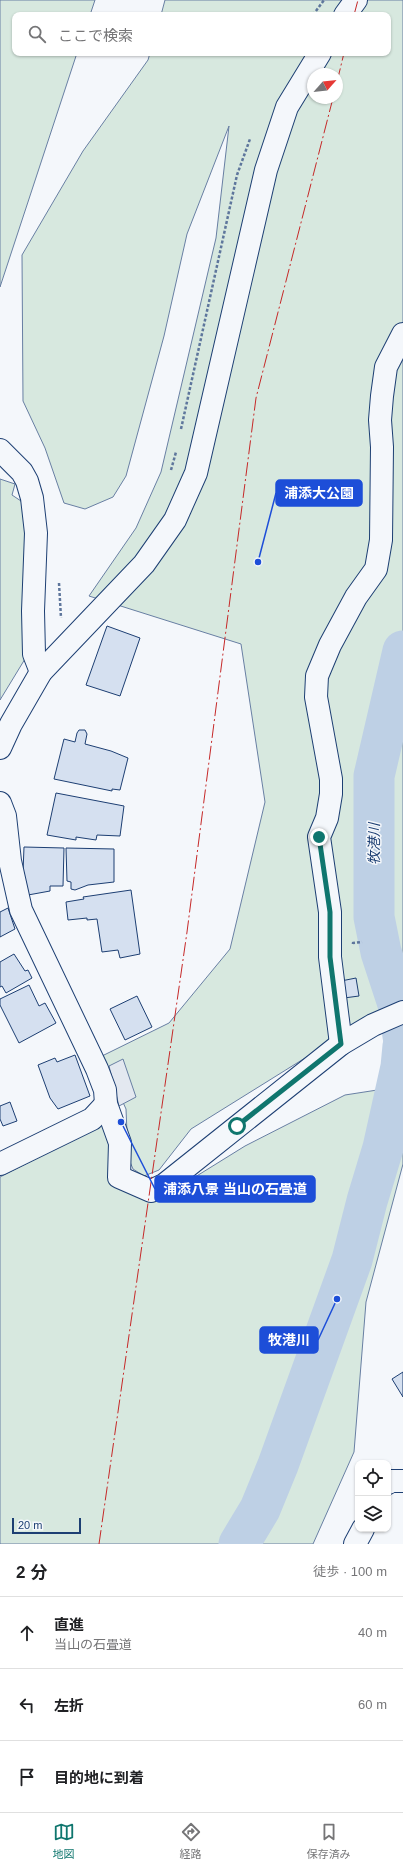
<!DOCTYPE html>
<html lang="ja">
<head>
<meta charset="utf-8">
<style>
  :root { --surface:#fff; --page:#f2f2f2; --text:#202124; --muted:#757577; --line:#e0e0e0; --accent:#0f766e }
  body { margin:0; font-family:Arial,"Noto Sans JP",sans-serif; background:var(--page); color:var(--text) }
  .controls { position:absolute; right:12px; bottom:12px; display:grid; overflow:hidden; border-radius:8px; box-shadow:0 1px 3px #0004 }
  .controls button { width:36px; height:36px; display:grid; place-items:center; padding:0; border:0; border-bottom:1px solid var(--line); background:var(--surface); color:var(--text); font:20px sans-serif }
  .compass { position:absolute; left:307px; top:68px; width:36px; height:36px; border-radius:50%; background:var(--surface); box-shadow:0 1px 3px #0004; rotate:63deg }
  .scale { position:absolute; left:12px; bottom:10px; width:69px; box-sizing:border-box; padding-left:4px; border:2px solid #1d3f73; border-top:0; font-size:11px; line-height:14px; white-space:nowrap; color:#1d3f73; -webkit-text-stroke:3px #f4f7fb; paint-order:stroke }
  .stop { position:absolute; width:12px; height:12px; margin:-9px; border:3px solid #0f766e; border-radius:50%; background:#fff }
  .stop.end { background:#0f766e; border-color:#fff; box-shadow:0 1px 4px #0008 }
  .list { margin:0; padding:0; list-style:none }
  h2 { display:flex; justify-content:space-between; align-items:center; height:52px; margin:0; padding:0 16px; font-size:17px }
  h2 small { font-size:13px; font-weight:400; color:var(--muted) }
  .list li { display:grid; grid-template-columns:26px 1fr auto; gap:12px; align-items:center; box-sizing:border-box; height:72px; padding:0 16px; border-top:1px solid var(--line) }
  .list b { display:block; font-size:15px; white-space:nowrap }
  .list p { margin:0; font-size:13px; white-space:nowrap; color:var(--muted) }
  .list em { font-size:13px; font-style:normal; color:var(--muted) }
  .icon { flex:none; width:22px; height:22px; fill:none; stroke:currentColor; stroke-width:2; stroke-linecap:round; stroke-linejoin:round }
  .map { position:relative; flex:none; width:403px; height:1544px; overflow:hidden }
  .search { position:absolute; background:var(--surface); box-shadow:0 1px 3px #0004; left:12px; right:12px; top:12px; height:44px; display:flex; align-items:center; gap:10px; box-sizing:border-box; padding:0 14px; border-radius:8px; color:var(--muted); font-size:15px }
  .sheet { height:268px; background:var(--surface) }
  nav { display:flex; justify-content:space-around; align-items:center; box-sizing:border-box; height:56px; border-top:1px solid var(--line); background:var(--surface); font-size:11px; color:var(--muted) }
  nav a { display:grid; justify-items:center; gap:2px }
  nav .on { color:var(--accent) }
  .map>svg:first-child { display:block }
</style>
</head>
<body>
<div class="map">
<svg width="403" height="1544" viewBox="0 0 403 1544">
  <rect width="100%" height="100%" fill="#f4f7fb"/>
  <g fill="#d7e8df" stroke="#687fa3" fill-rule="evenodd">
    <path d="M0 0H95L90 15H15V53H77L0 287Z"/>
    <path d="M165 0H403V997L191 1129 159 1170 144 1176 133 1169 128 1157 126 1109 102 1056 169 1023 230 949 265 802 241 644 89 596 136 528 161 472 216 238 229 126 187 234 164 336 126 476 113 497 85 509 64 503 45 448 23 401 22 255 83 151 148 60 150 53H388V15H161ZM313 74H337V98H313Z"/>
    <path d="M0 479 15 484 12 495 21 501 30 527 28 654 0 700Z"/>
    <path d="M403 1086V1164L366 1302 354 1452 313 1544H0V1177L108 1122 115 1183 166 1195 245 1146 345 1095Z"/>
  </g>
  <path fill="#e3e8f0" stroke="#687fa3" d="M123 1059 136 1097 119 1106 109 1066Z"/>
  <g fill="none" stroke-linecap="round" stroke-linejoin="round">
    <g stroke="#bed0e5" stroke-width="41">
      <path d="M403 651 374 776V917L381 952 399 1007 403 1036"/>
      <path d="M239 1544 260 1509 278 1465 352 1260 367 1201 383 1148 401 1067 403 1046"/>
    </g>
  </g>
  <g fill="#d5e0f0" stroke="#1d3f73">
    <path d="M107 626 140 638 120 696 86 685Z"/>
    <path d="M79 730H85L87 734 85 744 111 751 128 758 120 790 112 789V791L54 779 64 739 75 742 77 733Z"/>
    <path d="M56 793 124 806 120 836 97 835 96 840 76 837V840L47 835Z"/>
    <path d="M24 847 64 848 63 886H50V891L28 895 23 872Z"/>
    <path d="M66 848 114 849V882L88 885 75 890 71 889V882L67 881Z"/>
    <path d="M131 890 140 954 120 958 118 950 102 952 97 919 87 920V918L68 920 66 902 84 899 83 897Z"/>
    <path d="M8 908 15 929 0 937V912Z"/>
    <path d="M14 954 25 971 28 970 32 978 6 993 2 986 0 987V962Z"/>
    <path d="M356 978 359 996 344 998 341 981Z"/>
    <path d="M29 985 39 1006 45 1003 56 1023 19 1043 0 1005V999Z"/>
    <path d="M137 996 152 1027 125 1040 110 1009Z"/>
    <path d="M75 1055 90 1096 58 1109 50 1098 38 1065 55 1058 57 1062Z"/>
    <path d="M10 1102 17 1121 3 1126 0 1119V1106Z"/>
    <path d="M403 1372V1397L392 1379Z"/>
  </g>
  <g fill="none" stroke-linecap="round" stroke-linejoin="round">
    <g stroke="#1d3f73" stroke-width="24">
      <g id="minor">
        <path d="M345 15 356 0"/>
        <path d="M0 450 22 472 27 481 32 498 36 533 33 611 34 654 41 672"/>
        <path d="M0 748 11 724 41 672 144 564 175 520 196 473 266 170 287 107 320 53"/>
        <path d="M0 803 5 816 10 861 21 910 97 1069 105 1090 106 1104 120 1143 119 1177 151 1191 164 1185 341 1044 373 1025 403 1012"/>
        <path d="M341 1044 330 957V912L319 837 327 818 331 794V779L316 697 317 676 330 645 356 597 376 569 381 540 382 447 380 420 382 396 386 367 403 334"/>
        <path d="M0 1164 92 1119 106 1104"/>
        <path d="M388 1483 389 1481H403"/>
        <path d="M355 1544 363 1529"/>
      </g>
    </g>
    <g stroke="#5e769c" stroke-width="2.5" stroke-dasharray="3 2" stroke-linecap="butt">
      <path d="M313 15 324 0"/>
      <path d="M181 429 237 175 250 139"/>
      <path d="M171 470 176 452"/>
      <path d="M59 583 61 618"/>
      <path d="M353 944V943L362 942"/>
    </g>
    <use href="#minor" stroke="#f4f7fb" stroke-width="22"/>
    <g stroke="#c62828" stroke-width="1" stroke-dasharray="14 3 2 3" stroke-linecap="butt">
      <path d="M354 15 358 0"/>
      <path d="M337 82 344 53"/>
      <path d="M99 1544 187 932 256 398 333 98"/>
    </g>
  </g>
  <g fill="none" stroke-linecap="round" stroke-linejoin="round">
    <path stroke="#0f766e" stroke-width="5" d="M237 1126 341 1044 330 957V912L319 837"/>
  </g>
  <g text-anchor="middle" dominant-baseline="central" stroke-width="3" stroke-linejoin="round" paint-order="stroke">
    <g font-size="14" font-style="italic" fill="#1d3f73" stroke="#f4f7fb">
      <text transform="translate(374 844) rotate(-90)">牧港川</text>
    </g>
  </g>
  <path fill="none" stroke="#1d4ed8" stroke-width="1.5" d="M258 562L276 493M121 1122L155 1189M337 1299L318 1340"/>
  <g fill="#1d4ed8" stroke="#f4f7fb" stroke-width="1.5">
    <circle cx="258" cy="562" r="4"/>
    <circle cx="121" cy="1122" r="4"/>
    <circle cx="337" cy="1299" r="4"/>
  </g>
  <g fill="#1d4ed8" stroke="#1d4ed8" stroke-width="1.5">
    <rect x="276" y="480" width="86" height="26" rx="4"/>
    <rect x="155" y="1176" width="160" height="26" rx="4"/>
    <rect x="260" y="1327" width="58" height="26" rx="4"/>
  </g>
  <g font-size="14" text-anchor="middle" font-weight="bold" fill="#fff">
    <text x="319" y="498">浦添大公園</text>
    <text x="235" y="1194">浦添八景 当山の石畳道</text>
    <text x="289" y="1345">牧港川</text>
  </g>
</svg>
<div class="controls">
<button><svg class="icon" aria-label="locate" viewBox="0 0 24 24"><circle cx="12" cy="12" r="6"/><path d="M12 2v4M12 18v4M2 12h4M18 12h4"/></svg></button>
<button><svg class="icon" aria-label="layers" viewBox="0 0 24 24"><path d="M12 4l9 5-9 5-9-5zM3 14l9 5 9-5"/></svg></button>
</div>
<svg class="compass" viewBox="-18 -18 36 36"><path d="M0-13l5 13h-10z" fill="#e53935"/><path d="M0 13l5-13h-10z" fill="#757577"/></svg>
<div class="scale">20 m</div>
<div class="stop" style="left:237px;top:1126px"></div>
<div class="stop end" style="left:319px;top:837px"></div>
<div class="search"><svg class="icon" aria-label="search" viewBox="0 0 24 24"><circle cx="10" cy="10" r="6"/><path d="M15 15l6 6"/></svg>ここで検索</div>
</div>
<section class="sheet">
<h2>2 分<small>徒歩 · 100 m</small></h2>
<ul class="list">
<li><svg class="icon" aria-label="ahead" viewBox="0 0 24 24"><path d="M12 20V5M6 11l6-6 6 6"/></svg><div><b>直進</b><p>当山の石畳道</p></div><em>40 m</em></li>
<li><svg class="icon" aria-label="left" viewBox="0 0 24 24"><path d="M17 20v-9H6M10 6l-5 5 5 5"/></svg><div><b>左折</b></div><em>60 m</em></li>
<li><svg class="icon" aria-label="arrive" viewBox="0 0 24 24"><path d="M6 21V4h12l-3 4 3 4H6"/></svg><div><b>目的地に到着</b></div></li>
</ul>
</section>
<nav>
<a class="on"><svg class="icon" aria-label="map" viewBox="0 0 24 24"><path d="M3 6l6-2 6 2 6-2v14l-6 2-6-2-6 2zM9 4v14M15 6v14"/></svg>地図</a>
<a><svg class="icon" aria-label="directions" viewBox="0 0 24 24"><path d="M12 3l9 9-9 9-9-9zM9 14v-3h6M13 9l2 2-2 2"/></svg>経路</a>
<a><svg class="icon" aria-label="saved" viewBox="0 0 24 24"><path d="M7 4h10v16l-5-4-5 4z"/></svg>保存済み</a>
</nav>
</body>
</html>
